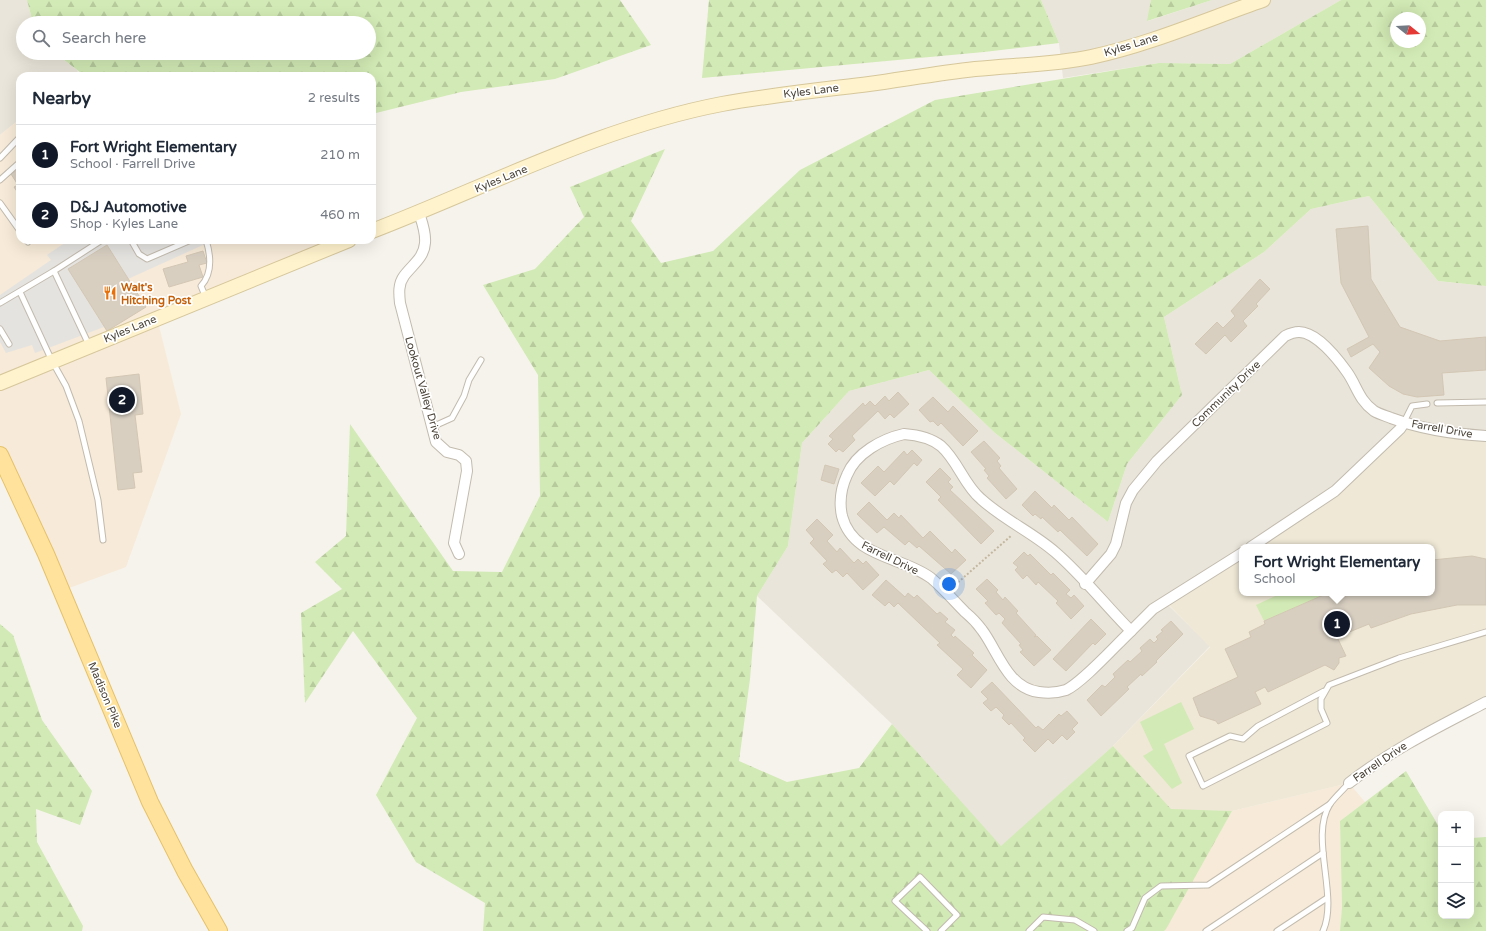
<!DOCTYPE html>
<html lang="en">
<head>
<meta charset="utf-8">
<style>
  :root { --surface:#fff; --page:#f2f2f3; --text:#1f2937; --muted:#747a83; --line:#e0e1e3; --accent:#111827 }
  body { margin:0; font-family:"Varela Round",sans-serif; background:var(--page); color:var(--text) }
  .controls { position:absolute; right:12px; bottom:12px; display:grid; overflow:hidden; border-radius:8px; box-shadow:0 4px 16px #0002 }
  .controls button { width:36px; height:36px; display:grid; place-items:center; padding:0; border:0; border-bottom:1px solid var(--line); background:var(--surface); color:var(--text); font:20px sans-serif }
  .compass { position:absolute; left:1390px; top:12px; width:36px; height:36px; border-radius:50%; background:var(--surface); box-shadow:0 4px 16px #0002; rotate:108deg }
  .you { position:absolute; left:949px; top:584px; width:14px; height:14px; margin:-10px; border:3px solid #fff; border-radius:50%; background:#1a73e8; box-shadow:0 0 0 6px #1a73e833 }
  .badge { display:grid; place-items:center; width:26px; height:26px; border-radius:50%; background:var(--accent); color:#fff; font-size:13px; font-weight:700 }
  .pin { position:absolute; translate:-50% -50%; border:2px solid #fff; box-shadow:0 1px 4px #0006 }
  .popup { position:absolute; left:1239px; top:544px; width:196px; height:52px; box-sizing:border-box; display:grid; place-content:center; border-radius:8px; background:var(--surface); filter:drop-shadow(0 1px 3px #0005); font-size:13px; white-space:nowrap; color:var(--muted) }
  .popup b { font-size:15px; color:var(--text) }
  .popup::after { content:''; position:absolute; left:50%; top:100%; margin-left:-8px; border:8px solid transparent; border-top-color:var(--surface) }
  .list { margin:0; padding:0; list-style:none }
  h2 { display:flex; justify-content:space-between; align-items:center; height:52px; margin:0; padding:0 16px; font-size:17px }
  h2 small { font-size:13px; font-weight:400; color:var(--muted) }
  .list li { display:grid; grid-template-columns:26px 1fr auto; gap:12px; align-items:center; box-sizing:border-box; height:60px; padding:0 16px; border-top:1px solid var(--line) }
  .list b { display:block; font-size:15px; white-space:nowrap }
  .list p { margin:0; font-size:13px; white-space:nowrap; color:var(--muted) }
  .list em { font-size:13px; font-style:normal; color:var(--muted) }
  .icon { flex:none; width:22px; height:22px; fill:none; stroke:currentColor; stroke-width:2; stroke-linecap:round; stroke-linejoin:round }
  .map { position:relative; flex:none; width:1486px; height:931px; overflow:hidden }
  .search { position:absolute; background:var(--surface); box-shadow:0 4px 16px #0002; left:16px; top:16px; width:360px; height:44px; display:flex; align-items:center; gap:10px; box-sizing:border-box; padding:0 14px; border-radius:22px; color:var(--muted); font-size:15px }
  .panel { position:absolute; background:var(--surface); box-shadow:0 4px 16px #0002; left:16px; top:72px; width:360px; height:172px; border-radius:12px }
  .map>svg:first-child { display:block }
</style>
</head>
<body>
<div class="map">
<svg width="1486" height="931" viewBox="0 0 1486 931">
  <defs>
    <pattern id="forest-firs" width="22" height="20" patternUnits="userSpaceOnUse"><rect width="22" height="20" fill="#d2eab5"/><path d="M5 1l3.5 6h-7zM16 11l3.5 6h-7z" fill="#b6ca9c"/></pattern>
  </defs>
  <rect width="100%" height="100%" fill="#f6f3ec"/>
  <g fill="#eae5da">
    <path d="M0 0H27L33 23H23V53H55L78 71 73 76H20V119L0 135Z"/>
    <path d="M1041 0H1151L1148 21 1212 0H1341L1230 64 1159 63 1063 78 1059 43Z"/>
    <path d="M1369 196 1438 281 1486 286V436L1365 463 1251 547H1242V553L1165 602 1210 646 1113 746 1001 847 892 724 757 596 788 546 802 443 849 391 929 370 995 433 1108 522 1127 464 1182 395 1164 317 1264 252 1311 209Z"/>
  </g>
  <g fill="#f7ead8">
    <path d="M20 119V240H316L321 251 157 318 181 414 126 567 61 591 0 455V135Z"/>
    <path d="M1349 783 1365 802 1340 821 1342 907 1340 931H1164L1232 811Z"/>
  </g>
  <path fill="#efe8d6" d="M1404 423 1486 436V702L1349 783 1232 811 1171 810 1113 746 1210 647 1165 601 1242 553V593H1432V547H1251L1335 491Z"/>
  <g fill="url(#forest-firs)" fill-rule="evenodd">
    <path d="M27 0H620L651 45 555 79 461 92 372 114V76H85L55 53H369V23H33Z"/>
    <path d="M709 0H1041L1059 43 984 52 702 78Z"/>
    <path d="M1151 0H1212L1147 21Z"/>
    <path d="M1341 0H1486V286L1438 281 1369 196 1311 209 1264 252 1164 317 1182 395 1127 464 1108 522 995 433 929 370 849 391 802 443 788 546 757 596 750 679 739 761 787 782 859 768 892 724 1001 846 1113 746 1171 809 1232 811 1166 929 1164 931H483L485 903 416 862 376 795 417 718 353 631 305 703 301 613 342 589 315 562 346 536 350 424 453 571 502 572 540 496 538 375 483 285 535 269 584 217 570 187 665 149 631 221 661 263 713 251 800 170 935 100 1159 63 1230 64ZM1396 18H1420V42H1396Z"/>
    <path d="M0 624 13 635 42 720 92 791 80 825 36 809 37 842 83 926 82 931H0Z"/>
    <path d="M1406 771 1441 830V916H1471V838L1486 837V931H1340L1342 907 1340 821Z"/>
  </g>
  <g fill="#d2eab5">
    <path d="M1282 593H1321L1322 596 1264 621 1256 605Z"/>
    <path d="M1181 702 1194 729 1164 744 1182 783 1172 789 1143 756 1153 750 1140 722Z"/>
  </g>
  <path fill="#e5e3e0" d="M69 240H214L128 279 107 245 68 269 104 327 35 353 32 345 6 353 0 342V295L51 260 47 255Z"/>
  <g fill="#d8cfc1" stroke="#d3c7b4">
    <path d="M20 168V196L14 187 18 185 11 174Z"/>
    <path d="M1368 226 1371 279 1400 327 1440 341 1486 337V370L1442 373 1444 395 1417 397 1403 394 1389 386 1369 368 1380 352 1373 344 1351 357 1347 349 1369 337 1341 283 1336 229Z"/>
    <path d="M107 245 146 307 107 331 68 269Z"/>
    <path d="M203 251 207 263 199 265 203 277 169 287 163 269 188 262 186 256Z"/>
    <path d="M1260 279 1270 289 1256 304 1258 306 1243 321 1247 326 1231 342 1225 335 1206 354 1195 344 1217 322 1223 328 1235 316 1231 311Z"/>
    <path d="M139 374 143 414 135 415 142 472 133 473 135 488 118 490 106 378Z"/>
    <path d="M898 392 909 404 894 418 890 414 885 419 878 411 852 436 855 440 843 452 839 449 836 452 828 444 833 439 829 436 863 403 865 406 870 401 875 406 885 396 889 401Z"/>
    <path d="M933 397 948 412 953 406 978 431 963 446 941 423 938 426 933 421 930 422 919 410Z"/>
    <path d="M984 441 1000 458 997 461 1001 466 999 468 1017 489 1006 499 987 478 989 476 984 470 986 469 971 452Z"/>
    <path d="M912 450 922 460 917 466 914 463 894 485 890 481 875 496 861 483 878 466 884 472 904 451 907 455Z"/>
    <path d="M825 465 839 469 834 484 821 480Z"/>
    <path d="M940 468 951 479 948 482 953 487 950 490 994 531 981 544 938 500 941 497 926 482Z"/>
    <path d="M1035 491 1052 508 1054 505 1069 520 1072 517 1098 544 1087 556 1060 530 1058 532 1042 517 1041 519 1035 514 1033 516 1022 505Z"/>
    <path d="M869 502 887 520 894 513 899 518 901 515 923 538 930 531 952 553 955 549 966 560 951 574 919 546 917 548 909 541 905 545 884 527 877 533 857 514Z"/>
    <path d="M817 519 833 535 827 541 837 552 840 548 854 563 858 559 863 564 866 561 879 575 863 590 847 573 843 577 836 570 832 573 823 564 827 561 810 543 814 539 806 530Z"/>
    <path d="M1024 552 1028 556 1030 554 1051 575 1053 573 1070 590 1066 594 1071 598 1074 595 1084 606 1071 619 1056 603 1058 601 1038 582 1036 585 1027 575 1023 579 1015 570 1018 567 1013 563Z"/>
    <path d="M1472 556 1486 559V605H1457L1411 614 1371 628 1369 624 1337 637 1346 656 1339 658V663L1334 670 1325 665 1268 692 1265 687 1255 692 1261 704 1218 724 1216 721 1200 716 1193 698 1238 677 1225 649 1251 637 1249 632 1265 624 1264 621 1328 593H1432V560Z"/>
    <path d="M987 579 998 590 996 592 1003 600 1005 597 1018 611 1016 613 1036 635 1034 637 1037 636 1051 650 1034 666 1020 652 1023 650 1019 645 1021 644 1002 623 1005 619 999 613 996 615 985 603 988 601 976 589Z"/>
    <path d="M886 580 905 597 908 593 914 598 917 595 937 614 940 612 948 619 945 622 955 630 951 635 954 638 955 636 974 653 972 655 987 670 971 688 957 675 963 669 937 645 940 643 898 603 894 607 889 602 885 606 872 595Z"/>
    <path d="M1091 619 1106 634 1095 645 1093 643 1066 671 1053 659Z"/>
    <path d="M1171 621 1183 634 1156 661 1157 662 1142 676 1141 674 1127 687 1129 689 1101 716 1087 700 1102 685 1105 687 1115 677 1113 674 1128 660 1130 662 1142 651 1140 648 1150 639 1154 643 1158 639 1156 637 1163 631 1161 630Z"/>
    <path d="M992 682 1036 728 1038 726 1043 730 1059 714 1061 716 1067 711 1078 723 1072 729 1075 732 1067 740 1062 735 1053 744 1048 739 1035 752 1023 740 1025 738 1011 723 1009 725 1002 718 1004 715 996 707 991 711 983 703 988 699 981 692Z"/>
  </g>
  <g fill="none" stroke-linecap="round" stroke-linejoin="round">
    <g stroke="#c2bbae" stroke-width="7">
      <g id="service">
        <path d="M0 158 20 137"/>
        <path d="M0 180 20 162"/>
        <path d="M0 203 20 231"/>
        <path d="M26 240 28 242"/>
        <path d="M131 240 139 254 147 259 191 240"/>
        <path d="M206 240C211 256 213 273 201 286L206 298"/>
        <path d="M20 292 52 361 66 386 79 421 98 500 103 540"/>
        <path d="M0 303 54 271"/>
        <path d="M0 329 9 344"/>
        <path d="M89 345 54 271 102 240"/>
        <path d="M1437 403 1486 402"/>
        <path d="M1404 422 1412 406 1427 404"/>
        <path d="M432 427 452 418 464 396 469 380 481 360"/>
        <path d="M1324 691 1258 726 1243 739 1230 736 1189 756 1203 786 1327 723 1321 709V699L1329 685 1399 658 1486 632"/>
        <path d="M927 931 895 901 920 877 957 915 941 931"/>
        <path d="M1029 931 1043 917 1075 920 1094 931"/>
        <path d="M1127 931 1132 928 1145 898 1161 886 1208 885 1330 804"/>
        <path d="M1206 931 1323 853"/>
        <path d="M1277 931 1327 898"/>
        <path d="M1323 931C1339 896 1309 837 1330 804 1335 797 1343 790 1349 783"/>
      </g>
    </g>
    <g stroke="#c2bbae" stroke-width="12">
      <g id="minor">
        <path d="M419 213C422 222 426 232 425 243 424 258 412 265 404 276 398 284 399 294 400 303L436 442 447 452 459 455 466 461 467 471 454 543 459 554"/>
        <path d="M904 434C917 435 931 438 941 446 958 461 964 485 981 499 1004 520 1032 532 1055 552 1082 575 1106 606 1131 631 1115 646 1083 682 1066 690 1057 693 1047 693 1039 692 1007 688 998 651 982 630 977 623 971 617 965 612 954 601 943 588 931 578 902 556 853 558 842 516 839 502 841 488 847 475 856 453 882 439 904 434Z"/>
        <path d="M1251 547 1335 491 1400 429 1404 423"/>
        <path d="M1085 584 1111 554 1116 544 1126 503 1133 490 1157 461 1285 336C1289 334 1295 332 1299 332 1316 332 1337 358 1347 372 1357 386 1358 399 1374 411 1379 414 1386 416 1391 418 1421 429 1454 434 1486 436"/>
        <path d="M1131 631 1153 609 1242 553"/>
        <path d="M1349 783C1391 750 1438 727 1486 702"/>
      </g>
    </g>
    <g stroke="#d6c79b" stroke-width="16">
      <g id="secondary">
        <path d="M372 231C486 187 601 127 722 104 771 95 820 90 869 84 905 79 940 73 975 69 1014 65 1053 65 1091 57 1148 45 1208 19 1263 0"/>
        <path d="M0 383 349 240"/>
      </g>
    </g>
    <g stroke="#e6c16a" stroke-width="18">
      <path id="primary" d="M0 455 46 554 150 802 185 871 219 931"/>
    </g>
    <path stroke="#c4b79f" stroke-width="2" stroke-dasharray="2 2" stroke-linecap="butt" d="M955 585 1012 535"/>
    <use href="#service" stroke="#fff" stroke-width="5"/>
    <use href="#minor" stroke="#fff" stroke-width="10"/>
    <use href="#secondary" stroke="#fff3cd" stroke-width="14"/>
    <use href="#primary" stroke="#ffe39c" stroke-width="16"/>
  </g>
  <defs>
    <g id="restaurant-bare" transform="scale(1.08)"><path d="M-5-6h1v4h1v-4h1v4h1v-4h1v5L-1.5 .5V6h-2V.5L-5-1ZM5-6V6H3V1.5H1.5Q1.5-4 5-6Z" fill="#e8710a" stroke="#fff" stroke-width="2.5" paint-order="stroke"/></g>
  </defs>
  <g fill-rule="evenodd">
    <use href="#restaurant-bare" x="110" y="293"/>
  </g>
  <g text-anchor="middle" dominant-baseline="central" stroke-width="3.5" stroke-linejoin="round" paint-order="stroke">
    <g font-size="11" fill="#4b4439" stroke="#fff">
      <text transform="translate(1131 45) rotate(-17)">Kyles Lane</text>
      <text transform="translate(811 91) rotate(-7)">Kyles Lane</text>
      <text transform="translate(501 179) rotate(-22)">Kyles Lane</text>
      <text transform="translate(130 329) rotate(-22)">Kyles Lane</text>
      <text transform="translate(423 388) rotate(74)">Lookout Valley Drive</text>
      <text transform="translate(1226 394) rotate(-44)">Community Drive</text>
      <text transform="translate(1442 429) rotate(10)">Farrell Drive</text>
      <text transform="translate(890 558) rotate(26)">Farrell Drive</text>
      <text transform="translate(105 695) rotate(67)">Madison Pike</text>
      <text transform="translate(1380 762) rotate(-34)">Farrell Drive</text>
    </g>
    <g font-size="11" font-weight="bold" fill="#c56008" stroke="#fff" text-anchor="start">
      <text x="121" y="287">Walt's<tspan x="121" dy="13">Hitching Post</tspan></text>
    </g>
  </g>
</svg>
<div class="controls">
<button>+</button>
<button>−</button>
<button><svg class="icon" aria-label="layers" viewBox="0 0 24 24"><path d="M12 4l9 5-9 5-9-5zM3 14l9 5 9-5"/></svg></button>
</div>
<svg class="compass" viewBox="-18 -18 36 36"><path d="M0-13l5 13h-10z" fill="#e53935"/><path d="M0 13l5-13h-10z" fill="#747a83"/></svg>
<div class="you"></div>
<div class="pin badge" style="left:1337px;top:624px">1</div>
<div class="popup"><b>Fort Wright Elementary</b>School</div>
<div class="pin badge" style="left:122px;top:400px">2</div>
<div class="search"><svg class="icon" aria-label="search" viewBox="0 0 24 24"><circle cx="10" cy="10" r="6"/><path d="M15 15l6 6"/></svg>Search here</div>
<section class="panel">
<h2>Nearby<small>2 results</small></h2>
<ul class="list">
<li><span class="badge">1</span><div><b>Fort Wright Elementary</b><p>School · Farrell Drive</p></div><em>210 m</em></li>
<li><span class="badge">2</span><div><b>D&amp;J Automotive</b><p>Shop · Kyles Lane</p></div><em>460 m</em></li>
</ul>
</section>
</div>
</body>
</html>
